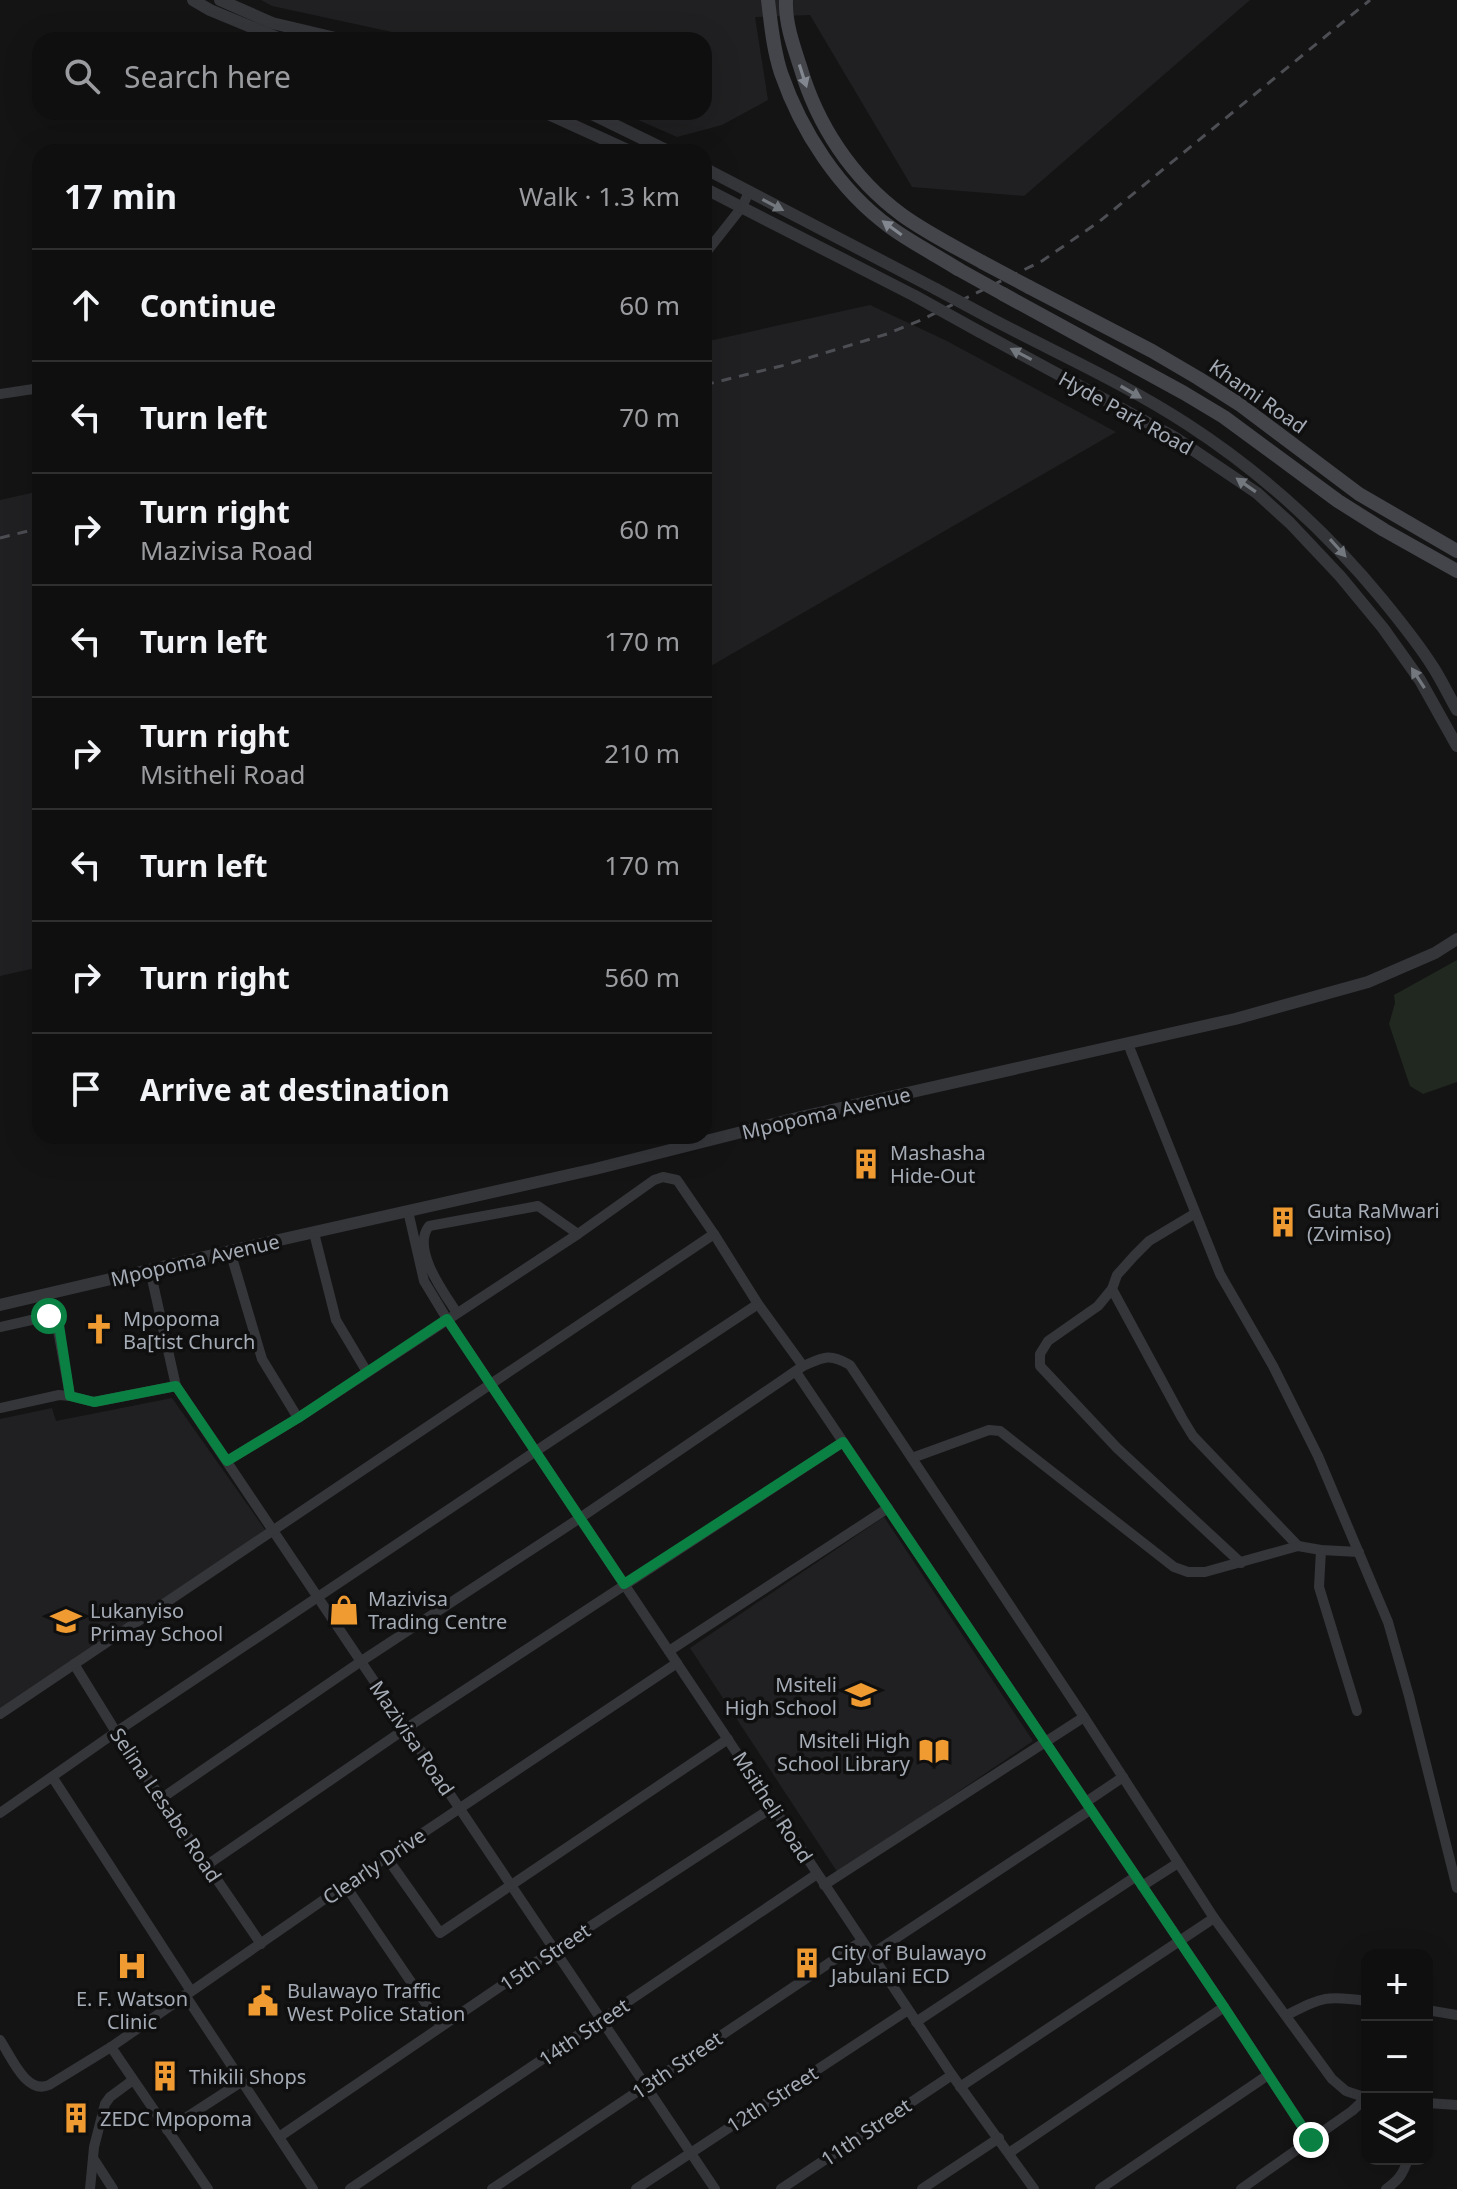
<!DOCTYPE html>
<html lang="en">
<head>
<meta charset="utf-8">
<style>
  :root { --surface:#0f0f10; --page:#181819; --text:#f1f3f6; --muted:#9b9c9f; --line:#2f2f30 }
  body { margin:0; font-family:"Noto Sans",sans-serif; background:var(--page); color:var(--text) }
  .controls { position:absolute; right:24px; bottom:24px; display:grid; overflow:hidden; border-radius:16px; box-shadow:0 8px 32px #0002 }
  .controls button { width:72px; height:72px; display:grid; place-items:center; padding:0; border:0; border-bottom:2px solid var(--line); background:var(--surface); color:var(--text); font:40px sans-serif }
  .stop { position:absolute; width:24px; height:24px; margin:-18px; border:6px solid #0b8043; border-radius:50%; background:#fff }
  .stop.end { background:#0b8043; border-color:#fff; box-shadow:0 2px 8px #0008 }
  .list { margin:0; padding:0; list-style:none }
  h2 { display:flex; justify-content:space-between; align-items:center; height:104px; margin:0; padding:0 32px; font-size:34px }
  h2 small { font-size:26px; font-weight:400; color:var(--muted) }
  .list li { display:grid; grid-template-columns:52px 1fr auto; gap:24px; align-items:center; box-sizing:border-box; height:112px; padding:0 32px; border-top:2px solid var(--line) }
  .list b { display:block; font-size:30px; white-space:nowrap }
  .list p { margin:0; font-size:26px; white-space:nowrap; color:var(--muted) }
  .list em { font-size:26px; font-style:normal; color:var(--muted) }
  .icon { flex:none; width:44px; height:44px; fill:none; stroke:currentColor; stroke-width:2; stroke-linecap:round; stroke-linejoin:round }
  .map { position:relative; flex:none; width:1457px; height:2189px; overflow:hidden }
  .search { position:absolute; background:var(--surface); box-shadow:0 8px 32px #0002; left:32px; top:32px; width:680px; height:88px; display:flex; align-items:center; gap:20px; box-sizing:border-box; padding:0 28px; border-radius:24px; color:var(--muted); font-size:30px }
  .panel { position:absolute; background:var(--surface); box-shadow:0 8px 32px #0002; left:32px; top:144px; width:680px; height:1000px; border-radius:24px }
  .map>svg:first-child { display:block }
</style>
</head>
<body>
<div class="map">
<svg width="1457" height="2189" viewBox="0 0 1457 2189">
  <rect width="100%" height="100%" fill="#141415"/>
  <g fill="#202022">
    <path d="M261 0H1250L1024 196 912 187 810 15 755 17 768 100 722 125 677 137 620 112H704V40H429L272 6Z"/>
    <path d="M870 305 945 340 1116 432 704 670V342Z"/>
    <path d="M40 491V967L0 976V500Z"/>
    <path d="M172 1398 266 1531 0 1711V1419L52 1408 56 1421Z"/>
    <path d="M884 1517 1033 1741 838 1873 690 1648Z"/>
  </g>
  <path fill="#202820" d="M1457 960V1082L1423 1094 1410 1086 1389 1024 1395 1003 1394 995Z"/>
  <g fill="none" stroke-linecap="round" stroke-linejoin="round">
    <g stroke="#35363a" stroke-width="10">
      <path d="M704 255 742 207 749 192"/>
      <path d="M0 394 40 388"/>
      <path d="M1128 1044 1220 1274 1273 1366 1318 1456 1388 1622 1409 1696 1457 1888"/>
      <path d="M408 1211 424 1281 447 1319 952 2075 1034 2189"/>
      <path d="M1194 1214 1149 1241 1134 1256 1117 1275 1112 1289 1098 1306 1048 1341 1040 1354V1366L1117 1448 1241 1563"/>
      <path d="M314 1233 336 1320 367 1372"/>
      <path d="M230 1251 262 1359 298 1418"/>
      <path d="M150 1270 176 1386 715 2189"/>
      <path d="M1112 1289 1182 1418 1193 1436 1298 1546"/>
      <path d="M457 1313C444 1293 411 1249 429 1226L538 1206 578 1234"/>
      <path d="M0 1327 49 1316 56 1319 70 1396"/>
      <path d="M796 1372 1224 2007 1311 2140"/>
      <path d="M0 1408 59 1395 70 1396 94 1402 176 1386"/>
      <path d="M912 1458 989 1430 1000 1431 1174 1567 1188 1572H1205L1298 1546 1321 1550 1359 1552"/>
      <path d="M227 1461 298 1418 578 1234 654 1180 663 1177 677 1180 714 1234 758 1304 803 1366"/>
      <path d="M1321 1550 1319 1587 1357 1711"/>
      <path d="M669 1651 888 1508"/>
      <path d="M74 1664 116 1732 261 1944"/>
      <path d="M0 1714 714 1234"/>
      <path d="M53 1778 191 1991"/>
      <path d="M162 1798 360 1662 580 1518 803 1366C824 1357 829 1353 850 1365L1084 1717 1214 1918 1332 2079 1346 2091 1367 2098"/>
      <path d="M1086 1802 1123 1777"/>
      <path d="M0 1813 116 1732 536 1451 758 1304"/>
      <path d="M387 1858 440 1933 728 1739"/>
      <path d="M207 1865 405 1729 843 1442"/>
      <path d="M345 1885 441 2026"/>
      <path d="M824 1885 1084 1717"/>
      <path d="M1142 1886 1178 1863"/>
      <path d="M872 1954 1090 1810"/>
      <path d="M185 1995 313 2189"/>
      <path d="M1427 2010 1457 2015"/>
      <path d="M1287 2015C1323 1997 1326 1995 1367 2001"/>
      <path d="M916 2022 1135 1877"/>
      <path d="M0 2040C11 2056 26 2095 49 2085L111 2047 345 1885 677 1663"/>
      <path d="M111 2047 208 2189"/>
      <path d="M960 2087 1214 1918"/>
      <path d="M1427 2103 1457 2105"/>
      <path d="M167 2130 241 2082"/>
      <path d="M279 2137 554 1950 773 1807"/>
      <path d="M1009 2153 1224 2007"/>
      <path d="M90 2189 93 2158"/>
      <path d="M113 2189 93 2158 94 2147 105 2104 110 2097 133 2080"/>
      <path d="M350 2189 817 1874"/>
      <path d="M492 2189 862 1941"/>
      <path d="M636 2189 908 2010"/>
      <path d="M781 2189 952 2075"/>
      <path d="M922 2189 999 2138"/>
      <path d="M1100 2189 1268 2075"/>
      <path d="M1241 2189 1352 2111 1366 2098"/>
      <path d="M1386 2189C1399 2180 1403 2174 1408 2159"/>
    </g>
    <g stroke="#35363a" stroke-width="12">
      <path d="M193 0 210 10 283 40"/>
      <path d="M220 0 272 23 344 40"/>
      <path d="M544 112 632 152"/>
      <path d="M588 112 670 152"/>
      <path d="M704 168 936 289"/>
      <path d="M704 188 915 296"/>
      <path d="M988 317C1054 352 1124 383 1187 424 1261 472 1326 531 1382 599 1400 621 1418 643 1433 667 1442 681 1449 696 1457 710"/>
      <path d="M980 332 1174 437 1257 493 1290 523 1340 576 1383 628 1420 680 1457 746"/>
      <path d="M0 1305 230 1251 595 1169 801 1117 1235 1019 1368 982 1435 953 1457 939"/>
    </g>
    <g stroke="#43454a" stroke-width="14">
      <path d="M768 0C771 24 773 49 781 73 801 131 839 190 890 227 912 243 936 255 958 269"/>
      <path d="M786 0C785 22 793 45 800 66 817 125 852 178 902 215 927 233 955 247 982 262"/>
      <path d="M1029 287 1152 351 1198 378 1239 404 1359 494 1457 551"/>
      <path d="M1003 294 1184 393 1224 417 1338 501 1384 530 1457 571"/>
    </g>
    <g stroke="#4c4e53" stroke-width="3" stroke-dasharray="10 8" stroke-linecap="butt">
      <path d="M704 385 785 365 887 334 921 320 1042 261 1100 221 1370 0"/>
      <path d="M0 538 40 528"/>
    </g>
    <g stroke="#35363a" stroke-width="12">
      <path d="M936 289 988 317"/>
      <path d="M915 296 980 332"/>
    </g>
    <g stroke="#43454a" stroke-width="14">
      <path d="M982 262 1029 287"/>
      <path d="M958 269 1003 294"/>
    </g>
  </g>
  <defs><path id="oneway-solid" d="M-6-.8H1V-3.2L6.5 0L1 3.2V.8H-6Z" transform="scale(2)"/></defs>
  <g fill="#838890">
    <use href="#oneway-solid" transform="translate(803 76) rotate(72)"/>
    <use href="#oneway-solid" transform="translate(892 228) rotate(-144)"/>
  </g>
  <g fill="#73777e">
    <use href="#oneway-solid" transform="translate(773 205) rotate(28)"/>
    <use href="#oneway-solid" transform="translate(1021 354) rotate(-152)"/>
    <use href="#oneway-solid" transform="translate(1131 392) rotate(30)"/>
    <use href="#oneway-solid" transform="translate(1246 485) rotate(-145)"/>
    <use href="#oneway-solid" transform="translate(1338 548) rotate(48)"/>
    <use href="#oneway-solid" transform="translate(1418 678) rotate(-123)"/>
  </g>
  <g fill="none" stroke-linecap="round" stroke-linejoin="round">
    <path stroke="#0b8043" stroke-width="10" d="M49 1316 53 1317 59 1325 70 1396 94 1402 176 1386 227 1461 298 1418 447 1319 624 1584 843 1442 1224 2007 1311 2140"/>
  </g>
  <defs>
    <g id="building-bare" transform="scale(2.4)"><path d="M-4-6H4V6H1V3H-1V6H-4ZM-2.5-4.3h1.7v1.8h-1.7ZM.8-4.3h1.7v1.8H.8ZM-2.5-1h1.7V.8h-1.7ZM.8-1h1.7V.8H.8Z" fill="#f09b31" stroke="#0f0f10" stroke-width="2.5" paint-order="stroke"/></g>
    <g id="church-bare" transform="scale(2.4)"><path d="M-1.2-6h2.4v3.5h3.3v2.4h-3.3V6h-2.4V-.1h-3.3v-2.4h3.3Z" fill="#f09b31" stroke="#0f0f10" stroke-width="2.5" paint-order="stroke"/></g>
    <g id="shop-bare" transform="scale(2.4)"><path d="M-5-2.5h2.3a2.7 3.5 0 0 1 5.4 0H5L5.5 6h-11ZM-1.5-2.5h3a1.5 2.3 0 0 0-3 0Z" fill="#f09b31" stroke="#0f0f10" stroke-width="2.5" paint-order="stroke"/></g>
    <g id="school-bare" transform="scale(2.4)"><path d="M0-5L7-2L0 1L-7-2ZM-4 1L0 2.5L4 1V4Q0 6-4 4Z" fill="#f09b31" stroke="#0f0f10" stroke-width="2.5" paint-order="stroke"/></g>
    <g id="library-bare" transform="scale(2.4)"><path d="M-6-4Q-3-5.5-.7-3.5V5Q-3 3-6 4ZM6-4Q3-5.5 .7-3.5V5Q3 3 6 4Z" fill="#f09b31" stroke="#0f0f10" stroke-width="2.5" paint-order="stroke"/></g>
    <g id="hospital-bare" transform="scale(2.4)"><path d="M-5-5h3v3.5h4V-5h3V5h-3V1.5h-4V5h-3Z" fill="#f09b31" stroke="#0f0f10" stroke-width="2.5" paint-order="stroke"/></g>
    <g id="civic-bare" transform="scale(2.4)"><path d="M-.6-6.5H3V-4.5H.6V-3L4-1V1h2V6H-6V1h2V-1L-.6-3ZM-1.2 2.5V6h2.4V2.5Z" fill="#f09b31" stroke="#0f0f10" stroke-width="2.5" paint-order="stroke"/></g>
  </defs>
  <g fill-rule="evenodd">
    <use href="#building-bare" x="866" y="1164"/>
    <use href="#building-bare" x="1283" y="1222"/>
    <use href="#church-bare" x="99" y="1329"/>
    <use href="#shop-bare" x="344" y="1610"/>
    <use href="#school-bare" x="66" y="1621"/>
    <use href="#school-bare" x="861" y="1695"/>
    <use href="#library-bare" x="934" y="1751"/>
    <use href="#building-bare" x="807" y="1963"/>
    <use href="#hospital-bare" x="132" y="1966"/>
    <use href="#civic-bare" x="263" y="2001"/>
    <use href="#building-bare" x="165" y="2076"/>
    <use href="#building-bare" x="76" y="2118"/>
  </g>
  <g text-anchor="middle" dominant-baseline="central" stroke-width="7" stroke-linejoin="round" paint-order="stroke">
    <g font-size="20" fill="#a5acb6" stroke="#0f0f10">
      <text transform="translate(1258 396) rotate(35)">Khami Road</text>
      <text transform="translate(1126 413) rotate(29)">Hyde Park Road</text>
      <text transform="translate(826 1113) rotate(-13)">Mpopoma Avenue</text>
      <text transform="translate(195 1260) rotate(-13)">Mpopoma Avenue</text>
      <text transform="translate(412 1738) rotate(56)">Mazivisa Road</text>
      <text transform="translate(166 1805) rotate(56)">Selina Lesabe Road</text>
      <text transform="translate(773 1807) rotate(57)">Msitheli Road</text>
      <text transform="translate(374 1866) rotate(-34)">Clearly Drive</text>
      <text transform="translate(545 1957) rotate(-34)">15th Street</text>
      <text transform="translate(584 2032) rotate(-34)">14th Street</text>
      <text transform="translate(677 2065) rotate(-34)">13th Street</text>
      <text transform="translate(772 2099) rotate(-33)">12th Street</text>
      <text transform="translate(866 2132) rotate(-34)">11th Street</text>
    </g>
    <g font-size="20" fill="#a5acb6" stroke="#0f0f10" text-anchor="start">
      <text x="890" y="1152">Mashasha<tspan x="890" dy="23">Hide-Out</tspan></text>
      <text x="1307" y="1210">Guta RaMwari<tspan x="1307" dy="23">(Zvimiso)</tspan></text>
      <text x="123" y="1318">Mpopoma<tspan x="123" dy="23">Ba[tist Church</tspan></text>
      <text x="368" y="1598">Mazivisa<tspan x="368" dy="23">Trading Centre</tspan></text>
      <text x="90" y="1610">Lukanyiso<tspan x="90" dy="23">Primay School</tspan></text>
      <text x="837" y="1684" text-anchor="end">Msiteli<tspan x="837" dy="23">High School</tspan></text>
      <text x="910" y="1740" text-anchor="end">Msiteli High<tspan x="910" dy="23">School Library</tspan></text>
      <text x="831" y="1952">City of Bulawayo<tspan x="831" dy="23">Jabulani ECD</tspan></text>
      <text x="287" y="1990">Bulawayo Traffic<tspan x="287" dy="23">West Police Station</tspan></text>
      <text x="132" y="1998" text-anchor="middle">E. F. Watson<tspan x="132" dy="23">Clinic</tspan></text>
      <text x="189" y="2076">Thikili Shops</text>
      <text x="100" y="2118">ZEDC Mpopoma</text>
    </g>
  </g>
</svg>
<div class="controls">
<button>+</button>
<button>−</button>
<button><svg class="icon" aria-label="layers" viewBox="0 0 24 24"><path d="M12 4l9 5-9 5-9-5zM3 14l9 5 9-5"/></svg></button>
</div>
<div class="stop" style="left:49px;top:1316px"></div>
<div class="stop end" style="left:1311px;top:2140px"></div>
<div class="search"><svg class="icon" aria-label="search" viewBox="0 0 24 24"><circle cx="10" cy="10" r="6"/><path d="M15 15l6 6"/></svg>Search here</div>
<section class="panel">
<h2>17 min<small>Walk · 1.3 km</small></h2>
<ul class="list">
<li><svg class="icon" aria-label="ahead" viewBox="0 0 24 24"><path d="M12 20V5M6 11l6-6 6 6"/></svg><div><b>Continue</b></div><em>60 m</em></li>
<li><svg class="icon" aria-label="left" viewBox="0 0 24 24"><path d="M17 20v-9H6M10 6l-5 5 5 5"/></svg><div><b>Turn left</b></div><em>70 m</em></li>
<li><svg class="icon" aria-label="right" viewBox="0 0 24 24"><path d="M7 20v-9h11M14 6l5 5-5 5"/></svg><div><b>Turn right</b><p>Mazivisa Road</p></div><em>60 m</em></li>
<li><svg class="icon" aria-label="left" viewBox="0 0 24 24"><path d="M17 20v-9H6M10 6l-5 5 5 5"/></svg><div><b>Turn left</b></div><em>170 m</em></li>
<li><svg class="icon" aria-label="right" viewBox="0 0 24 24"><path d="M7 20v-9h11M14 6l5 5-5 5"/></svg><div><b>Turn right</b><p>Msitheli Road</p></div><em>210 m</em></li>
<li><svg class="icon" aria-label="left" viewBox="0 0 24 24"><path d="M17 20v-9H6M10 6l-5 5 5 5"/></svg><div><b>Turn left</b></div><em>170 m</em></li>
<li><svg class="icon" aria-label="right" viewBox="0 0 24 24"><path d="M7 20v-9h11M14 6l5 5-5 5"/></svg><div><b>Turn right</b></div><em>560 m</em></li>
<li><svg class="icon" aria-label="arrive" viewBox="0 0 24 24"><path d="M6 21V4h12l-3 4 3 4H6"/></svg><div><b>Arrive at destination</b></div></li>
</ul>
</section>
</div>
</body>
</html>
